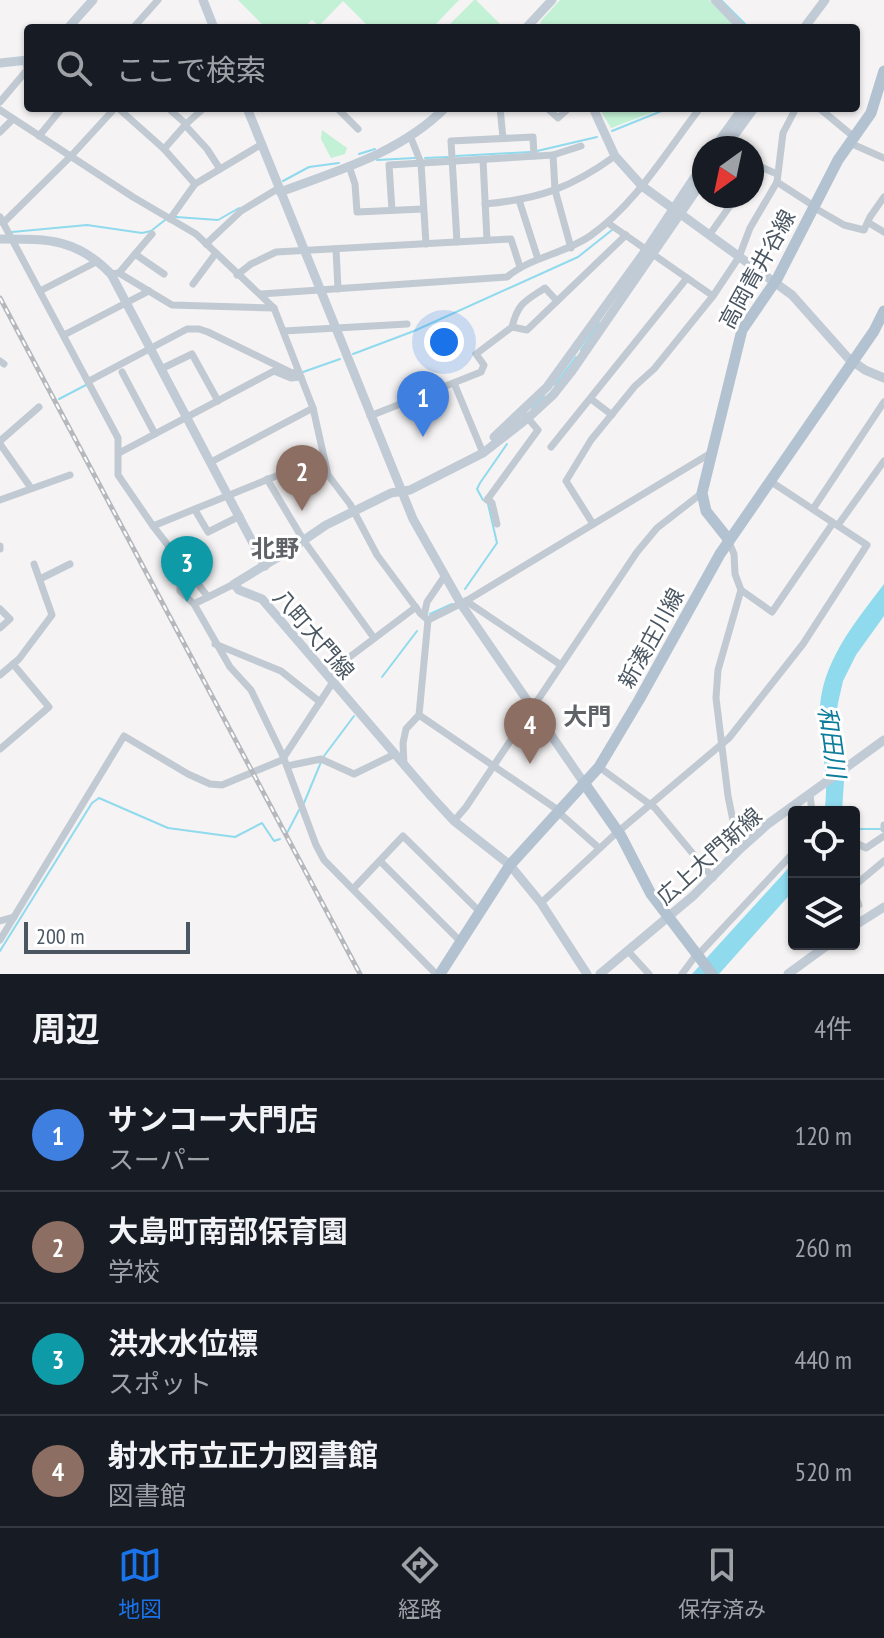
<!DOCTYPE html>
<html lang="ja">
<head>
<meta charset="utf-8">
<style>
  :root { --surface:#171b24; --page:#242831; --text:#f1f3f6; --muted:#9ea1a6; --line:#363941; --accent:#1a73e8 }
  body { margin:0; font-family:"PT Sans Narrow","Noto Sans JP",sans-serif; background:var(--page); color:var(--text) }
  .controls { position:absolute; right:24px; bottom:24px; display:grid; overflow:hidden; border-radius:8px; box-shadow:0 2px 6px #0004 }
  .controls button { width:72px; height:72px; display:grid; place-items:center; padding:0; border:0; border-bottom:2px solid var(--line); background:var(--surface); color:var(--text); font:40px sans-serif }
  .compass { position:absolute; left:692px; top:136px; width:72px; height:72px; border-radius:50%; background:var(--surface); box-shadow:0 2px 6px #0004; rotate:213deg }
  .scale { position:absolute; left:24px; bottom:20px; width:166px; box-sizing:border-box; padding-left:8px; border:4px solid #4a5661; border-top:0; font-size:22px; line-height:28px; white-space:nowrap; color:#4a5661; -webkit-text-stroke:6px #fff; paint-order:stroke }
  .you { position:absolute; left:444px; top:342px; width:28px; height:28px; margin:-20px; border:6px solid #fff; border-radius:50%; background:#1a73e8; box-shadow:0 0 0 12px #1a73e833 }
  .badge { display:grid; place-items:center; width:52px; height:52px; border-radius:50%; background:var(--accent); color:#fff; font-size:26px; font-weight:700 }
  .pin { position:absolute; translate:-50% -66px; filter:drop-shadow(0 2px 4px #0008) }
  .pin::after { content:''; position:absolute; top:42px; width:28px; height:24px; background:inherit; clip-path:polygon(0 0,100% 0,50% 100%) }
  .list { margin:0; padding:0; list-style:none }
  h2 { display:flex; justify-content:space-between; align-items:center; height:104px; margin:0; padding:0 32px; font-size:34px }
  h2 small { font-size:26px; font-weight:400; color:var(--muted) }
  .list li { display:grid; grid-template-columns:52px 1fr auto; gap:24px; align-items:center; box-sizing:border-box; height:112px; padding:0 32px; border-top:2px solid var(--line) }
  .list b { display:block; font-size:30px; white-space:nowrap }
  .list p { margin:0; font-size:26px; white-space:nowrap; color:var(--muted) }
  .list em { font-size:26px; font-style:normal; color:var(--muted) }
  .icon { flex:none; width:44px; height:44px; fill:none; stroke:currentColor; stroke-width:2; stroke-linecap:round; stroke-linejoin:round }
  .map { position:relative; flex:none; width:884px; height:974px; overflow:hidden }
  .search { position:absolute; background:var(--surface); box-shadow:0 2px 6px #0004; left:24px; right:24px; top:24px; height:88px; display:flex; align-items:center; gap:20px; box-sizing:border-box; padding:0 28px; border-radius:8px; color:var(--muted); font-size:30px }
  .sheet { height:552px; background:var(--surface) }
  nav { display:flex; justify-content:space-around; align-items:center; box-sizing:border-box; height:112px; border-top:2px solid var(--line); background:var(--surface); font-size:22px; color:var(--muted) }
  nav a { display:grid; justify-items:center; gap:4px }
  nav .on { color:var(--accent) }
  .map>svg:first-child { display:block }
</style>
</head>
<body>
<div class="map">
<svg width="884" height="974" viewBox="0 0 884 974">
  <rect width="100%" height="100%" fill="#f5f3f3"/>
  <g fill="#c3f1d5">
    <path d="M238 0H459L432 28 368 26 343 1 319 26 312 20 303 28H266Z"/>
    <path d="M474 0H476L504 28H446Z"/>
    <path d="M560 0H709L736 28H540L541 21Z"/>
    <path d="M599 108H664L611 128Z"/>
    <path d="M322 130 347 148 345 154 331 158 321 139Z"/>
  </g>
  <g fill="#90daee">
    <path d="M884 584V616L856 655 843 681 838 703 836 720 844 781 842 812H824C830 782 821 750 820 720 817 667 854 624 884 584Z"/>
    <path d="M794 862V890L719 974H692Z"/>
  </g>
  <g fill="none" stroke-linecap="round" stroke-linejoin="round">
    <g stroke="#90daee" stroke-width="2">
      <path d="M721 0 749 28"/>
      <path d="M612 131 669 108"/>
      <path d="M537 151 597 137"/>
      <path d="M359 154 375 149"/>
      <path d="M456 156 530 152"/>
      <path d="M425 158 448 157"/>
      <path d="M377 160 415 158"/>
      <path d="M283 181 309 167 339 163"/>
      <path d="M176 217 218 220 239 208"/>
      <path d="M12 232 87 225 142 233 151 231 165 220"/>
      <path d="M581 350 599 323"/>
      <path d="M353 354 414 331 578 257 612 230"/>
      <path d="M303 372 340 359"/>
      <path d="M555 385 576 357"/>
      <path d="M59 399 86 385"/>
      <path d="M532 408 544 396"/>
      <path d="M483 500 477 489 480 483 507 444"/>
      <path d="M465 589 497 543 488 504"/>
      <path d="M430 614 452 604"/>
      <path d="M382 677 417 631"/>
      <path d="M324 756 354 716"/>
      <path d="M304 803 321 762"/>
      <path d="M854 829H881"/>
      <path d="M287 833 299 810"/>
      <path d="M0 951 92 803 99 798 168 828 235 837 262 823 274 841 280 839"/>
    </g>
    <g stroke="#c1cad2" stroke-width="7">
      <path d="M133 28 158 0"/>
      <path d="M0 102 27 70 26 61"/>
      <path d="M118 108 164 149 195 184"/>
      <path d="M168 108 186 124 204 108"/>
      <path d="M337 108 358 129"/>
      <path d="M500 108 503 138"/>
      <path d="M547 108 558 118 569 108"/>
      <path d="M819 108 854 137"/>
      <path d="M0 110 133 197 196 234 274 308 313 408 328 475 350 504 377 555 420 613 428 620"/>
      <path d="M185 125 207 149 220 169"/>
      <path d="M0 132 13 119"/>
      <path d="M39 136 62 108"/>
      <path d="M411 138 421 163 426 244"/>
      <path d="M850 143 884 158"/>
      <path d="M164 149 186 124"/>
      <path d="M553 155 555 190 571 248"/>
      <path d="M483 160 487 240"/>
      <path d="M349 166 355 184 357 212 423 209"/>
      <path d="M752 175 759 166 777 174"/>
      <path d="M777 182 814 206"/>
      <path d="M519 200 538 259"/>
      <path d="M485 204C539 199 571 188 615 156"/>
      <path d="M813 207 844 225 864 230 870 217 884 197"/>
      <path d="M392 210 389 165 553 155 581 146"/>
      <path d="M0 217 118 438V475L153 526 208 597"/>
      <path d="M170 219 195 184 262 144"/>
      <path d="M3 223 71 156 115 108"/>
      <path d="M608 223 713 296"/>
      <path d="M869 223 884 232"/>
      <path d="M710 234 737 196"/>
      <path d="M457 242 451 141 533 137 534 156"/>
      <path d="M206 244 241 211 279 188"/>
      <path d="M336 249 338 289"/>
      <path d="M135 254 152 234"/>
      <path d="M119 273 135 254 164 274"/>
      <path d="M111 274 119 273 172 305 274 308"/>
      <path d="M237 275 251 264 276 252 511 239 520 267"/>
      <path d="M193 284 216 253"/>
      <path d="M40 291 98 261"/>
      <path d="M261 294 507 277C531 257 564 254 590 236 636 204 666 152 700 108"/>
      <path d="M512 327C518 303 525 301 545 288L557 301"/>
      <path d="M284 331 407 324"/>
      <path d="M64 335 149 291"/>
      <path d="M0 361 4 364"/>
      <path d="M161 369 192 354 218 401"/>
      <path d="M122 372 155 434"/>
      <path d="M89 381 187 329H199L208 332 292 373 298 371"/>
      <path d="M454 383 483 453"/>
      <path d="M591 399 612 415"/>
      <path d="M370 416 481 372 484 365 476 354 512 327 527 330 626 235"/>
      <path d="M0 441 39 407"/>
      <path d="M0 444 31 488"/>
      <path d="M551 447 687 278"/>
      <path d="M119 453 274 371 291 378 301 377"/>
      <path d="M211 462 313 408"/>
      <path d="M267 479 304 541 374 638"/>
      <path d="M488 499 492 503 497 524"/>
      <path d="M0 500 70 475"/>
      <path d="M487 500 538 430 526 416"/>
      <path d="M813 509 884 402"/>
      <path d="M195 510 208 532 240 516"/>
      <path d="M593 524 566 481 591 440 635 386 654 369 713 296 739 257 750 228 777 182 783 133 796 108"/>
      <path d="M838 525 884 461"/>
      <path d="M153 526 323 457"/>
      <path d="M729 542 734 554 735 574 741 590 718 670 716 698 728 796 739 850"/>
      <path d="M0 546V549"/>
      <path d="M191 577 180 585V591L194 604 230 667 251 690 283 756 316 845 324 860 436 974"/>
      <path d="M40 579 70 564"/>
      <path d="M741 590 772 612 833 523"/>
      <path d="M466 601 561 665"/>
      <path d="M194 604 234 584"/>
      <path d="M0 609 10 619 0 628"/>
      <path d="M424 616 427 602 444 577"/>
      <path d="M215 644 281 671 320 702"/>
      <path d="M327 674 416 607"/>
      <path d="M0 675 19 659 52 615 34 564"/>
      <path d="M419 715 558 810"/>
      <path d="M0 749 49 707 13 664"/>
      <path d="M404 765 403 743 406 729 419 715 428 620 466 601 711 453"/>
      <path d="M287 766 321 759 354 774 395 754"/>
      <path d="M599 767 655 808 713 878"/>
      <path d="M810 795 812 812"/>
      <path d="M557 811 599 848"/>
      <path d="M454 821 466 807 637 552 657 528 702 493"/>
      <path d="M884 825V829"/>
      <path d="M856 843 866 848 884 836"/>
      <path d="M380 861 460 941"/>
      <path d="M854 886 884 861"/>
      <path d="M353 889 403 836 479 911"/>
      <path d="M854 893 859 905 854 909"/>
      <path d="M541 903 613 836 729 738 803 644 867 545 770 481"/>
      <path d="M0 921 14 917"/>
      <path d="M0 940 124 736 188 774 210 784 222 785 282 760 333 682"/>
      <path d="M628 951 649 974"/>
      <path d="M697 956 794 852"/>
      <path d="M682 974 696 955"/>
    </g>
    <g stroke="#c1cbd6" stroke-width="9">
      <path d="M203 0 214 28"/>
      <path d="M715 0 742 28"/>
      <path d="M68 28 93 0"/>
      <path d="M526 28 552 0"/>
      <path d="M804 28 825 0"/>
      <path d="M0 63 28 60"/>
      <path d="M247 108 413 519 461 604 584 783"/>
      <path d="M593 108 615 156 642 186 792 295 848 358 865 370 884 378"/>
      <path d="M714 148 743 108"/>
      <path d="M725 148 754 108"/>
      <path d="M280 192C339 170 400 153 445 108"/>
      <path d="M0 239C48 239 76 238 111 274L265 566"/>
      <path d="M494 437 547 387 646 250 704 163"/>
      <path d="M854 926 884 907"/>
      <path d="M587 974 541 903 510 865 454 821 431 796 262 599 239 590 234 584 285 553 326 525 391 493 410 490 483 453 528 418 553 395 572 371 704 179"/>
      <path d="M600 974 693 896 739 850 768 824 884 740"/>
      <path d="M788 974 829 944"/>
    </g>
    <g stroke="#b3c2d1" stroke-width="11">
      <path d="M729 540 706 511 702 493 742 330 777 279 838 160 871 113 884 71"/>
      <path d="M584 783 621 836 651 894 712 974"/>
      <path d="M440 974 510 865 599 767 639 700 720 554 874 331 884 311"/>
    </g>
    <g stroke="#b5b8bd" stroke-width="5">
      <path id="rail" d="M0 298 360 974"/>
    </g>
    <use href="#rail" stroke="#fff" stroke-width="2" stroke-dasharray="6" stroke-linecap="butt"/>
  </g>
  <g text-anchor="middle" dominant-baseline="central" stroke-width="6" stroke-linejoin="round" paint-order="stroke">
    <g font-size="22" fill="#4a5661" stroke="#fff">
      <text transform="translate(757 269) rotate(-61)">高岡青井谷線</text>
      <text transform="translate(314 634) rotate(49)">八町大門線</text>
      <text transform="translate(651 638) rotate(-61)">新湊庄川線</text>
      <text transform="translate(709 856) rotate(-42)">広上大門新線</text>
    </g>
    <g font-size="24" font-weight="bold" fill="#5f6368" stroke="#fff">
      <text x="275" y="548">北野</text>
      <text x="587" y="716">大門</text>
    </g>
    <g font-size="24" font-style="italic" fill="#0c7c9b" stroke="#fff">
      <text transform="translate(832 742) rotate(82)">和田川</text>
    </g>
  </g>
</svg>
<div class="controls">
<button><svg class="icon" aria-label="locate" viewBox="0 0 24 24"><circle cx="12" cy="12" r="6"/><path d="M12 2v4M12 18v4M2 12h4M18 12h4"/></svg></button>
<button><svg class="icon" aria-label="layers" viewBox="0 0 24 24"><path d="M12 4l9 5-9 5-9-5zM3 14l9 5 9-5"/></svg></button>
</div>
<svg class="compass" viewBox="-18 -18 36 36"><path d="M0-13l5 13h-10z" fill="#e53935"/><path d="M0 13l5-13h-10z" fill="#9ea1a6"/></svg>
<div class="scale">200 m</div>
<div class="you"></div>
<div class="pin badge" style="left:423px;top:437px;background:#3f7fe0">1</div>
<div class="pin badge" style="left:302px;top:511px;background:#8d6e63">2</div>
<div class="pin badge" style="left:187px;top:602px;background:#0f9aa8">3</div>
<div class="pin badge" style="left:530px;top:764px;background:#8d6e63">4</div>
<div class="search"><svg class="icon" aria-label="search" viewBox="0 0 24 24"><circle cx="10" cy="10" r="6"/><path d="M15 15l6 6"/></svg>ここで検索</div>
</div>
<section class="sheet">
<h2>周辺<small>4件</small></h2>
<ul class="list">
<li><span class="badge" style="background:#3f7fe0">1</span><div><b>サンコー大門店</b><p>スーパー</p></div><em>120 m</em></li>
<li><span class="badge" style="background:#8d6e63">2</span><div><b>大島町南部保育園</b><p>学校</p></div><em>260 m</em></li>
<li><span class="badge" style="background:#0f9aa8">3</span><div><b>洪水水位標</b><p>スポット</p></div><em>440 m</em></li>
<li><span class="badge" style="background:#8d6e63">4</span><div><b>射水市立正力図書館</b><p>図書館</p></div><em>520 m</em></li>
</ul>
</section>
<nav>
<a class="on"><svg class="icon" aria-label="map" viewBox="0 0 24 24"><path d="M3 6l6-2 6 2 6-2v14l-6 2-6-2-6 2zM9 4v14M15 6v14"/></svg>地図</a>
<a><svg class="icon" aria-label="directions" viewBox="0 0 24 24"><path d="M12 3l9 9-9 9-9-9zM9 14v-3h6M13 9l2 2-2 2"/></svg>経路</a>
<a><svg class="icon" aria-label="saved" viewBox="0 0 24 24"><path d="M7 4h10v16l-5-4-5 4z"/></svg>保存済み</a>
</nav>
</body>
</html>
